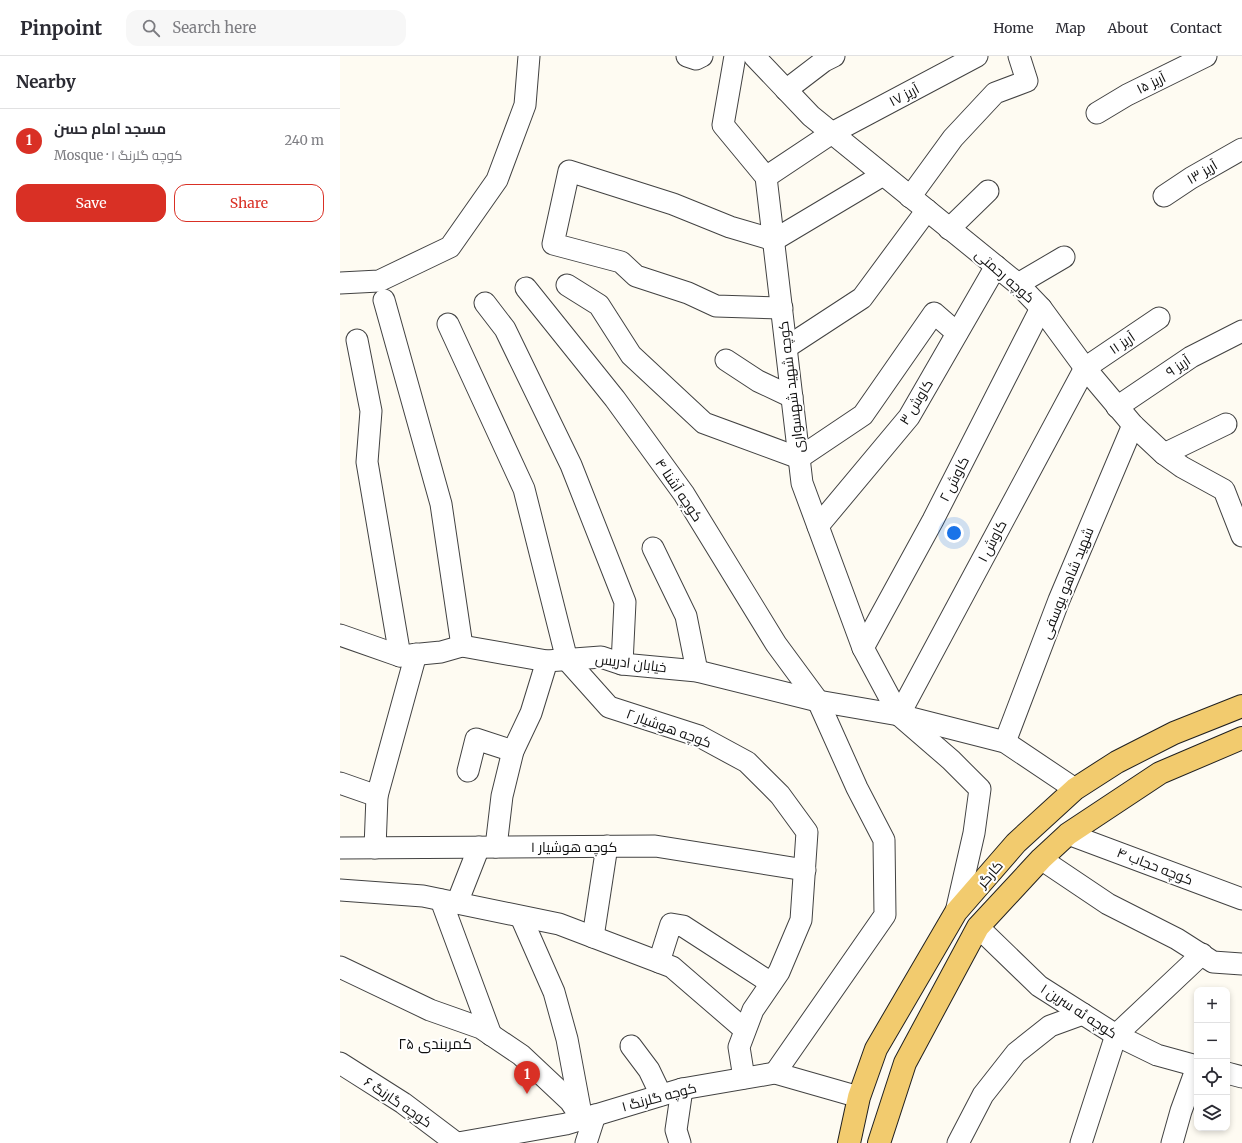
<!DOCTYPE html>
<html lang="en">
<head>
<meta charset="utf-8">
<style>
  :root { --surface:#fff; --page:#f7f7f7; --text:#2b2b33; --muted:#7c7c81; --line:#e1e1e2; --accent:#d93025 }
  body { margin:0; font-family:Merriweather,Cairo,serif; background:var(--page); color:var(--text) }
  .controls { position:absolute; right:12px; bottom:12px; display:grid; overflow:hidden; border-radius:8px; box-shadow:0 2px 6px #0003 }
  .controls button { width:36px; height:36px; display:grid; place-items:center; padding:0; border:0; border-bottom:1px solid var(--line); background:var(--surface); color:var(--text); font:20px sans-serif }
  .you { position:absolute; left:614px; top:477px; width:14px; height:14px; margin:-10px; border:3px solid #fff; border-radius:50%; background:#1a73e8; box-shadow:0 0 0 6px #1a73e833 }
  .badge { display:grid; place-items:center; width:26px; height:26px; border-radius:50%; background:var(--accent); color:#fff; font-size:13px; font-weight:700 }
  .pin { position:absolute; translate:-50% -33px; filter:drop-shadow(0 1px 2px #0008) }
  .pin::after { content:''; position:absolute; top:21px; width:14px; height:12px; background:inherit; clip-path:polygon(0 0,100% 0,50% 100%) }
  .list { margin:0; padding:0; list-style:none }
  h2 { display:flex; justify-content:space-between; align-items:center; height:52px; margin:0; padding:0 16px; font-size:17px }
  h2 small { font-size:13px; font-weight:400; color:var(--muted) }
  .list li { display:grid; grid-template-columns:26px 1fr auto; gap:12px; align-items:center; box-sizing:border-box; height:64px; padding:0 16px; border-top:1px solid var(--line) }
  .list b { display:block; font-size:15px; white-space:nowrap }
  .list p { margin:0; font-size:13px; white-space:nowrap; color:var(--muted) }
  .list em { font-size:13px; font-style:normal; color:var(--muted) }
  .actions { display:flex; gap:8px; padding:12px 16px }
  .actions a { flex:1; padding:9px 0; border:1px solid var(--accent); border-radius:12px; text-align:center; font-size:14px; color:var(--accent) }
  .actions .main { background:var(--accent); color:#fff }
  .icon { flex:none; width:22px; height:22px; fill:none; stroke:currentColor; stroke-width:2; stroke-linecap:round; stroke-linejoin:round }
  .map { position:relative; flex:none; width:902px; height:1087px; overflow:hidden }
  header { display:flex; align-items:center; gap:24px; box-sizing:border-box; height:56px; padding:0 20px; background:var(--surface); border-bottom:1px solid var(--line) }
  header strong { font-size:19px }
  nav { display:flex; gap:22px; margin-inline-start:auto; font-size:14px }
  .search { width:280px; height:36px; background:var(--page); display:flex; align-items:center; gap:10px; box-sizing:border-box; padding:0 14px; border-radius:12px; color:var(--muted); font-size:15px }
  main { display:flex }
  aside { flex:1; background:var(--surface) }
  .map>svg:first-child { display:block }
</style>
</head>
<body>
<header>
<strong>Pinpoint</strong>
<div class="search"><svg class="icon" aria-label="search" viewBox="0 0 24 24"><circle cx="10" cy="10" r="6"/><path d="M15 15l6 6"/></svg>Search here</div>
<nav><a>Home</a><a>Map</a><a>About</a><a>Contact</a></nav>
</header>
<main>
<aside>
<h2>Nearby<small></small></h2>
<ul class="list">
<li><span class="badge">1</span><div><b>مسجد امام حسن</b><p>Mosque · کوچه گلرنگ ۱</p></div><em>240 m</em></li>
</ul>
<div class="actions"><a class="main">Save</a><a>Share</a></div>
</aside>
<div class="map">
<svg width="902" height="1087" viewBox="0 0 902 1087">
  <rect width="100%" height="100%" fill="#fefbf2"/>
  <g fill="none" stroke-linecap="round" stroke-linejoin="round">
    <g stroke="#424242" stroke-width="23">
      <g id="minor">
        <path d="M347 0 356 3 362 0"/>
        <path d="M395 0 383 69 426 121 462 427 523 592 559 659 611 704 640 733 634 777 616 856"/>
        <path d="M414 0 471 60 678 228 701 252 745 312 793 369 824 398 842 411 884 434 902 480"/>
        <path d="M446 34 484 5 494 0"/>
        <path d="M757 57 787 39 866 0"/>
        <path d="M426 121 492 77 637 0"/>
        <path d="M824 140 851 122 902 93"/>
        <path d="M570 141 613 82 655 37 687 25 679 0"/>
        <path d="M609 173 648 135"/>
        <path d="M0 227 39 225 110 191 157 124 185 49 189 0"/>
        <path d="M678 228 724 201"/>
        <path d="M227 229 259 249 291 299 364 367 459 402 523 359 594 257 617 277"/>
        <path d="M186 232 275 343 344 438 436 588 478 645 517 732 544 784 545 859 435 1017"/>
        <path d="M44 244 101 448 122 590"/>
        <path d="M145 247 165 273 231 409 285 546 282 608"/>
        <path d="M442 252 376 250 348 237 296 220 281 206 213 188 229 115 333 148 390 171 434 184 543 119"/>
        <path d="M108 268 184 433 227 604 269 651 359 680 407 706 440 739 467 776 461 864 439 916 413 954 399 991 404 1022"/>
        <path d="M17 284 31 355 27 406 60 600"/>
        <path d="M447 291 522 242 587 154"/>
        <path d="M386 304 418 325 452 341"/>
        <path d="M777 351 851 301 902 275"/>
        <path d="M824 398 886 368"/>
        <path d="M478 470 569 361 656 210"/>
        <path d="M313 492 346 560 357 615"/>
        <path d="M0 579 60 600 101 596 122 590 207 605 261 601 282 608 357 615 478 645 559 659 665 686 735 733"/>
        <path d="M523 592 593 464 701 252"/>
        <path d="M559 659 745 312 819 262"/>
        <path d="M665 686 719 544 793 369"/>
        <path d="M128 715 136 683 173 695"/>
        <path d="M0 727 37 740"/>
        <path d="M728 778 902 843"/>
        <path d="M156 791 162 740 173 695 191 657 207 605"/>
        <path d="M0 792 315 790 465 814"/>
        <path d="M35 792 37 740 76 598"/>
        <path d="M701 803 768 848 837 883 873 906 902 908"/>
        <path d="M0 834 83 840 219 868 332 911 405 974"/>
        <path d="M101 844 151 979"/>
        <path d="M117 847 139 791"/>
        <path d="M181 861 214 936 227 983 241 1058"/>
        <path d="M638 871 699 930 776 979 817 999 857 1010"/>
        <path d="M253 881 267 790"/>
        <path d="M319 906 331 868 343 870 431 927"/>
        <path d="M0 911 90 954 141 972 181 999 230 1045 242 1063"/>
        <path d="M291 990 309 1014 321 1039"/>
        <path d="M0 1007 63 1047 116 1087"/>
        <path d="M887 1017 902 1021"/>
        <path d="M118 1087 226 1068 342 1033 435 1017 519 1041"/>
        <path d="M246 1087 255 1059"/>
        <path d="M340 1087 336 1074 342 1033"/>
        <path d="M618 1087 643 1039 676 997 710 970 743 958"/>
        <path d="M741 1087 776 979 862 898"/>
        <path d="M832 1087 841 1055 857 1011"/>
      </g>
    </g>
    <g stroke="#202020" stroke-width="24">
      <g id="major">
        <path d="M509 1087 519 1041 536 993 616 856 676 787 735 733 777 706 834 677 902 650"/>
        <path d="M539 1087 565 1007 638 871 701 803 728 778 820 717 902 682"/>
      </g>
    </g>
    <use href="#minor" stroke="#fff" stroke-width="21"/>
    <use href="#major" stroke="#f2cb6e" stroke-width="22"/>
  </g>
  <g text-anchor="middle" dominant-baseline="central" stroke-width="4" stroke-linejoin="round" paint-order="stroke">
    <g font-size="14" fill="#0f0f0f" stroke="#fff">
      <text transform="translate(811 27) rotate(-26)">آریز ۱۵</text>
      <text transform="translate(564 39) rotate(-28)">آریز ۱۷</text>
      <text transform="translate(862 116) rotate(-30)">آریز ۱۳</text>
      <text transform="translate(665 220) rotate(41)">کوچه رحمتی</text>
      <text transform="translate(782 287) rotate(-34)">آریز ۱۱</text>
      <text transform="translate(838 310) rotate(-34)">آریز ۹</text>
      <text transform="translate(451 331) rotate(-97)">کوچه شهید شهسواری</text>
      <text transform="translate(576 346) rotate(-58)">کاوش ۳</text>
      <text transform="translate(614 423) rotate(-63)">کاوش ۲</text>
      <text transform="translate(339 434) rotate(56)">کوچه آشنا ۴</text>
      <text transform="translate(652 485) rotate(-62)">کاوش ۱</text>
      <text transform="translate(727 527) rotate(-68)">شهید شاهو یوسفی</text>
      <text transform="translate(291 607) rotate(7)">خیابان ادریس</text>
      <text transform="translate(329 672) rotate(20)">کوچه هوشیار ۲</text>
      <text x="234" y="791">کوچه هوشیار ۱</text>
      <text transform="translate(815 810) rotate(21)">کوچه حجاب ۴</text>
      <text transform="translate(650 818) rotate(-49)">کارگر</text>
      <text transform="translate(739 955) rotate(33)">کوچه ئه سرین ۱</text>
      <text transform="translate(319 1041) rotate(-15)">کوچه گلرنگ ۱</text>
      <text transform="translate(58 1046) rotate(34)">کوچه گارنگ ۶</text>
    </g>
    <g font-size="15" fill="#0f0f0f" stroke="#fff">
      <text x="95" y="987">کمربندی ۲۵</text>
    </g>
  </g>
</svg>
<div class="controls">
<button>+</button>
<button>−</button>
<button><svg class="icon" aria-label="locate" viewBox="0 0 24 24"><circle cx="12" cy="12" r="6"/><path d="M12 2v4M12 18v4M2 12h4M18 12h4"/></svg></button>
<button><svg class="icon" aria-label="layers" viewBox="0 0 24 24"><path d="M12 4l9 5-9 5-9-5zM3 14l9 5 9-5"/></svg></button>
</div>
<div class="you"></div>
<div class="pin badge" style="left:187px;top:1038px">1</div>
</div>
</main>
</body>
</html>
